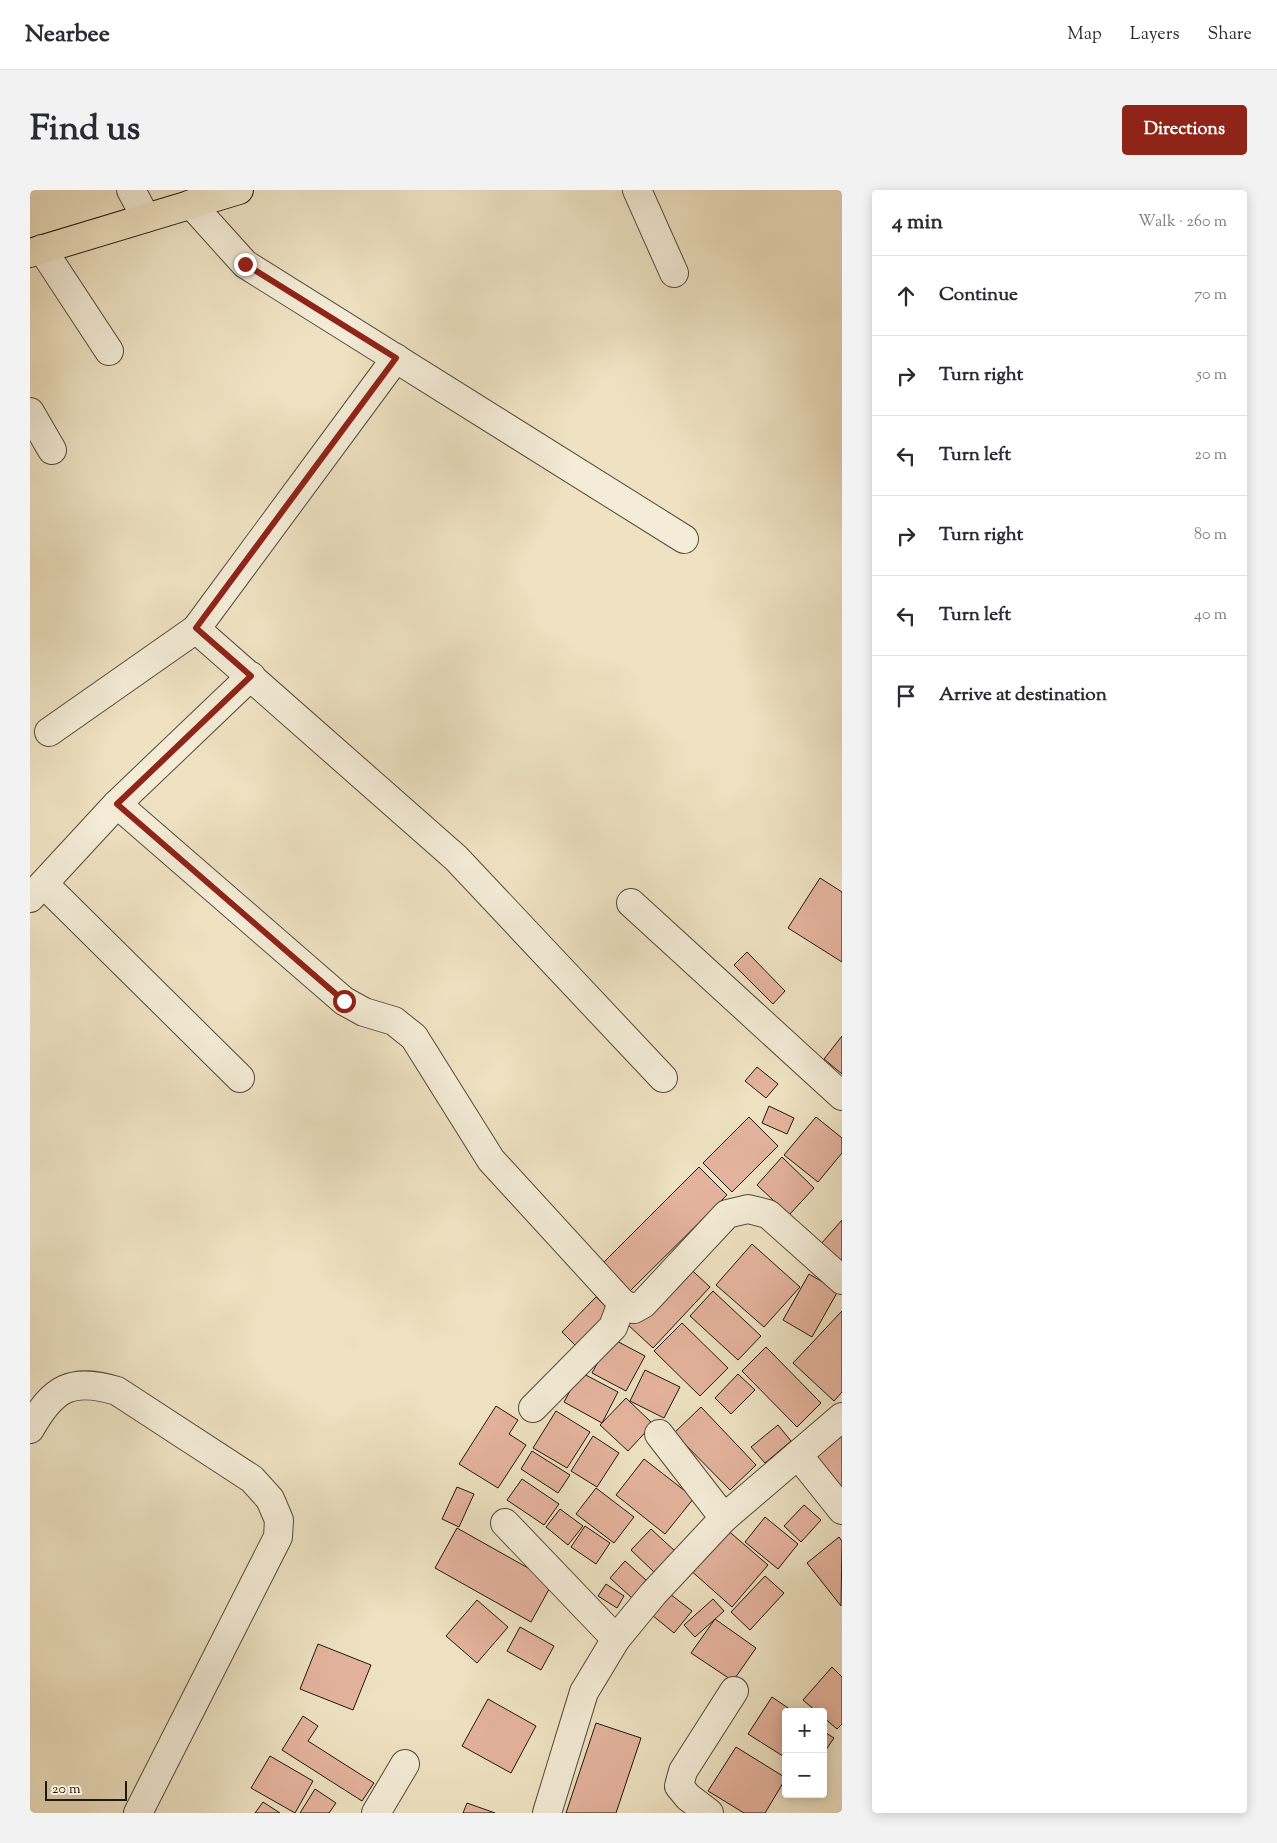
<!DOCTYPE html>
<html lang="en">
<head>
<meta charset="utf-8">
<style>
  :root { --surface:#fff; --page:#f2f2f3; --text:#2b2b33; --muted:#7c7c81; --line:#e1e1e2; --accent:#8f2418 }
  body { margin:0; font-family:"Sorts Mill Goudy",serif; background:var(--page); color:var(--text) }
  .controls { position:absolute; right:15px; bottom:15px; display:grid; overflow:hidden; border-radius:5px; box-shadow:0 2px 12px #0003 }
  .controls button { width:45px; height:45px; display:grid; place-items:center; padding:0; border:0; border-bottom:1px solid var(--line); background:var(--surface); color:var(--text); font:25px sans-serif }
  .scale { position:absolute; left:15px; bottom:12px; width:82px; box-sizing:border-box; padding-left:5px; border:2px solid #23170f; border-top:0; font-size:14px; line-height:18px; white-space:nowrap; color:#23170f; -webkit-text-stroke:4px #f4ecd7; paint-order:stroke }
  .stop { position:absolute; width:15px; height:15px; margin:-11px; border:4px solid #8f2418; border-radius:50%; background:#fff }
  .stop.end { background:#8f2418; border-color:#fff; box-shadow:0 1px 5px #0008 }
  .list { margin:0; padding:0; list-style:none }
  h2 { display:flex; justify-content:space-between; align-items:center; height:65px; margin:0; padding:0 20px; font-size:21px }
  h2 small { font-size:16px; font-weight:400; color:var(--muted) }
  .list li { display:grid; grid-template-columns:32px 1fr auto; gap:15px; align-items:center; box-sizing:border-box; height:80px; padding:0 20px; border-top:1px solid var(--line) }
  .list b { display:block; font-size:19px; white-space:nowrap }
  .list em { font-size:16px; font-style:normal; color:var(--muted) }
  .icon { flex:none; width:28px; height:28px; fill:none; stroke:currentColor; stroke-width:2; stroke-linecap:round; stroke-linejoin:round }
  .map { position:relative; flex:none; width:812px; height:1623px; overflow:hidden; border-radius:5px }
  header { display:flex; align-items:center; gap:30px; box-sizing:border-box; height:70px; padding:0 25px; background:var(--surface); border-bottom:1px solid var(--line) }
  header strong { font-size:24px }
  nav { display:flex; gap:28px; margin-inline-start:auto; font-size:18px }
  .intro { display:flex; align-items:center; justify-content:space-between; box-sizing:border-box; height:120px; padding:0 30px }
  h1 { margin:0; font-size:35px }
  .button { padding:12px 22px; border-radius:5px; background:var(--accent); color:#fff; font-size:18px; font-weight:700 }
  main { display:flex; gap:30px; padding:0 30px }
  aside { flex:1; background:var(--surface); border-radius:5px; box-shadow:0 2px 12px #0003 }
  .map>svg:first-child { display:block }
</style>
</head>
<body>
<header>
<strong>Nearbee</strong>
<nav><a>Map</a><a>Layers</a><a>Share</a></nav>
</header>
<div class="intro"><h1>Find us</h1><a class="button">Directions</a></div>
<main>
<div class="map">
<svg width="812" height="1623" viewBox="0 0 812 1623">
  <rect width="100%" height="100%" fill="#eee2c2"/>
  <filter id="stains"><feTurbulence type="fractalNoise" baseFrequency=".004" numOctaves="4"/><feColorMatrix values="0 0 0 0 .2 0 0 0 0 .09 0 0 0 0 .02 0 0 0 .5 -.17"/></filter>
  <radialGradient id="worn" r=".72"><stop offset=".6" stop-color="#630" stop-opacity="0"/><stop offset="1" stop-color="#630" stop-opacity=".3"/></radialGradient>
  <g fill="#e4b39d" stroke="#23170f">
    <path d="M790 688 812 702V772L758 738Z"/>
    <path d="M717 762 755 801 743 814 704 775Z"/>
    <path d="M812 846V884L794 869Z"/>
    <path d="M727 877 748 894 736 908 715 891Z"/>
    <path d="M739 916 764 928 757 944 732 933Z"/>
    <path d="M719 927 748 956 702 1002 673 973Z"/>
    <path d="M786 927 812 948V963L788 992 754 965Z"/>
    <path d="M752 967 784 998 759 1025 727 995Z"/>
    <path d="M669 977 697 1005 600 1101 573 1073Z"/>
    <path d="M812 1030V1074L790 1055Z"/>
    <path d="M722 1054 770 1097 734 1137 686 1095Z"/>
    <path d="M654 1073 680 1097 623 1158 597 1134Z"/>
    <path d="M779 1084 808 1101 782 1147 753 1130Z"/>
    <path d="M683 1101 731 1146 708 1170 660 1126Z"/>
    <path d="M566 1107 583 1124 549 1159 532 1142Z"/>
    <path d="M812 1121V1202L804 1211 763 1173Z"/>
    <path d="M652 1133 698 1178 670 1206 624 1161Z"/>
    <path d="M581 1148 615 1166 596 1201 562 1183Z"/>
    <path d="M736 1157 791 1213 767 1237 712 1181Z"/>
    <path d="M615 1180 650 1197 634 1228 600 1211Z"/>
    <path d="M550 1182 588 1202 572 1233 534 1212Z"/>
    <path d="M708 1184 725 1200 701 1224 685 1208Z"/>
    <path d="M596 1208 623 1234 598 1261 570 1235Z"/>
    <path d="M466 1216 488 1230 479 1244 496 1255 468 1298 429 1274Z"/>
    <path d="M671 1217 726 1275 700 1300 644 1243Z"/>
    <path d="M526 1221 560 1242 537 1278 503 1258Z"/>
    <path d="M748 1235 761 1251 735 1273 721 1257Z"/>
    <path d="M812 1235V1298L780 1264Z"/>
    <path d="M563 1246 589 1263 567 1297 541 1281Z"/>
    <path d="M502 1261 540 1285 528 1303 491 1279Z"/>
    <path d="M614 1269 664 1308 635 1344 586 1305Z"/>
    <path d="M492 1289 529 1314 514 1335 477 1310Z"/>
    <path d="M427 1297 444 1304 429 1337 412 1329Z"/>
    <path d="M566 1298 604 1327 584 1353 546 1324Z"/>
    <path d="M774 1315 791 1330 771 1352 754 1336Z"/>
    <path d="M530 1319 553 1336 538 1355 516 1337Z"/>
    <path d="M735 1327 768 1354 748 1379 715 1352Z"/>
    <path d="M555 1336 580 1353 566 1374 541 1357Z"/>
    <path d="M427 1338 523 1392 501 1432 405 1378Z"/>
    <path d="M695 1338 738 1375 702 1417 659 1379Z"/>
    <path d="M621 1339 646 1362 625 1383 601 1360Z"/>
    <path d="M809 1347 812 1351 811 1416 777 1373Z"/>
    <path d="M595 1371 617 1391 602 1408 580 1388Z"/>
    <path d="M735 1386 754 1403 720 1440 701 1422Z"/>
    <path d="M576 1394 594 1406 587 1418 568 1406Z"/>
    <path d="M640 1404 662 1421 644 1443 622 1425Z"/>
    <path d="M683 1409 694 1421 665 1447 654 1435Z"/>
    <path d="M447 1410 478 1437 447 1473 416 1446Z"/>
    <path d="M685 1429 726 1458 703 1491 661 1463Z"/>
    <path d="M490 1437 524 1456 511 1480 477 1461Z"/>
    <path d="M288 1454 341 1475 323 1520 270 1499Z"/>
    <path d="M802 1477 812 1487V1534L807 1539 793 1527V1522H787L773 1510Z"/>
    <path d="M742 1507 764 1522H756V1568L718 1544Z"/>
    <path d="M458 1509 506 1536 481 1583 432 1556Z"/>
    <path d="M273 1526 288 1536 278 1551 344 1593 332 1611 252 1560Z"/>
    <path d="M566 1533 611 1548 586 1623H536Z"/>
    <path d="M793 1541 804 1548 793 1564Z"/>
    <path d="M706 1557 756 1588 735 1623H714L678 1601Z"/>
    <path d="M240 1566 283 1591 265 1623 221 1598Z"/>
    <path d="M285 1599 306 1613 299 1623H270Z"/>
    <path d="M233 1612 250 1623H225Z"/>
    <path d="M437 1613 465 1623H433Z"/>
  </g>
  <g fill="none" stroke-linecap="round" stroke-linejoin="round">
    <g stroke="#564a3c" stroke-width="30">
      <g id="minor">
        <path d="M101 0 116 28"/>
        <path d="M607 0 644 83"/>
        <path d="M161 14 215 74 654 349"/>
        <path d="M12 59 79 161"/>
        <path d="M366 168 166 439 426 668 633 888"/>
        <path d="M0 222 22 260"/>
        <path d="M19 542 166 439"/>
        <path d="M87 614 314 811 334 822 364 831 384 847 461 970 592 1113 604 1119 613 1114 697 1024 718 1019 738 1024 812 1090"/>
        <path d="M14 694 210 888"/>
        <path d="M0 708 87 614 221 486"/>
        <path d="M601 713 812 906"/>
        <path d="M503 1218 583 1137 592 1113"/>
        <path d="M0 1239C23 1198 41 1187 87 1201L222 1289 240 1309 249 1330 248 1347 108 1623"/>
        <path d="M629 1244 694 1328"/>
        <path d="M768 1265 812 1320"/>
        <path d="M475 1333 586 1449"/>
        <path d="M346 1623 375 1574"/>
        <path d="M517 1623 554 1502 586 1449 623 1404 694 1328 812 1227"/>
        <path d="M679 1623 658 1607 649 1596 653 1581 704 1501"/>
      </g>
    </g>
    <g stroke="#23170f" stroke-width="30">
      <path id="major" d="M0 63 209 0"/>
    </g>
    <use href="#minor" stroke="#f4ecd7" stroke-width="28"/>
    <use href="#major" stroke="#eee2c2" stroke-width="28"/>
  </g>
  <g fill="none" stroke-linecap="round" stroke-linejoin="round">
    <path stroke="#8f2418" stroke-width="6" d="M215 74 366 168 166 438 221 486 87 614 314 811"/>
  </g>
  <rect width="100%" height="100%" filter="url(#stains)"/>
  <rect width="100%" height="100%" fill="url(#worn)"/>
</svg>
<div class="controls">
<button>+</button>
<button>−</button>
</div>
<div class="scale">20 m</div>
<div class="stop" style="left:314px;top:811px"></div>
<div class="stop end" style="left:215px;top:74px"></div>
</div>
<aside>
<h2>4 min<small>Walk · 260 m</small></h2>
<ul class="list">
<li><svg class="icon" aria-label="ahead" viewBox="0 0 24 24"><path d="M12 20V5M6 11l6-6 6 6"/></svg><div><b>Continue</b></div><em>70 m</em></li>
<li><svg class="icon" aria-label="right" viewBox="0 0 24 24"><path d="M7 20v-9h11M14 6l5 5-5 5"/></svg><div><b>Turn right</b></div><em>50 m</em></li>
<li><svg class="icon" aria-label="left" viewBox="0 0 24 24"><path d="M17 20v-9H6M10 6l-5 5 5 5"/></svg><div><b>Turn left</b></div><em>20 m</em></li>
<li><svg class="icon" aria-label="right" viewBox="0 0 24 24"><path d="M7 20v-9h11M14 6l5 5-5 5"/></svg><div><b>Turn right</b></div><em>80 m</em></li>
<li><svg class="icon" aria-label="left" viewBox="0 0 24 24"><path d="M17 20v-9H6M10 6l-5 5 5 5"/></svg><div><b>Turn left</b></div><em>40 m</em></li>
<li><svg class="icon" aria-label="arrive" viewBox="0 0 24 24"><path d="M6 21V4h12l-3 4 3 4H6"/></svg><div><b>Arrive at destination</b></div></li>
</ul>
</aside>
</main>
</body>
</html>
